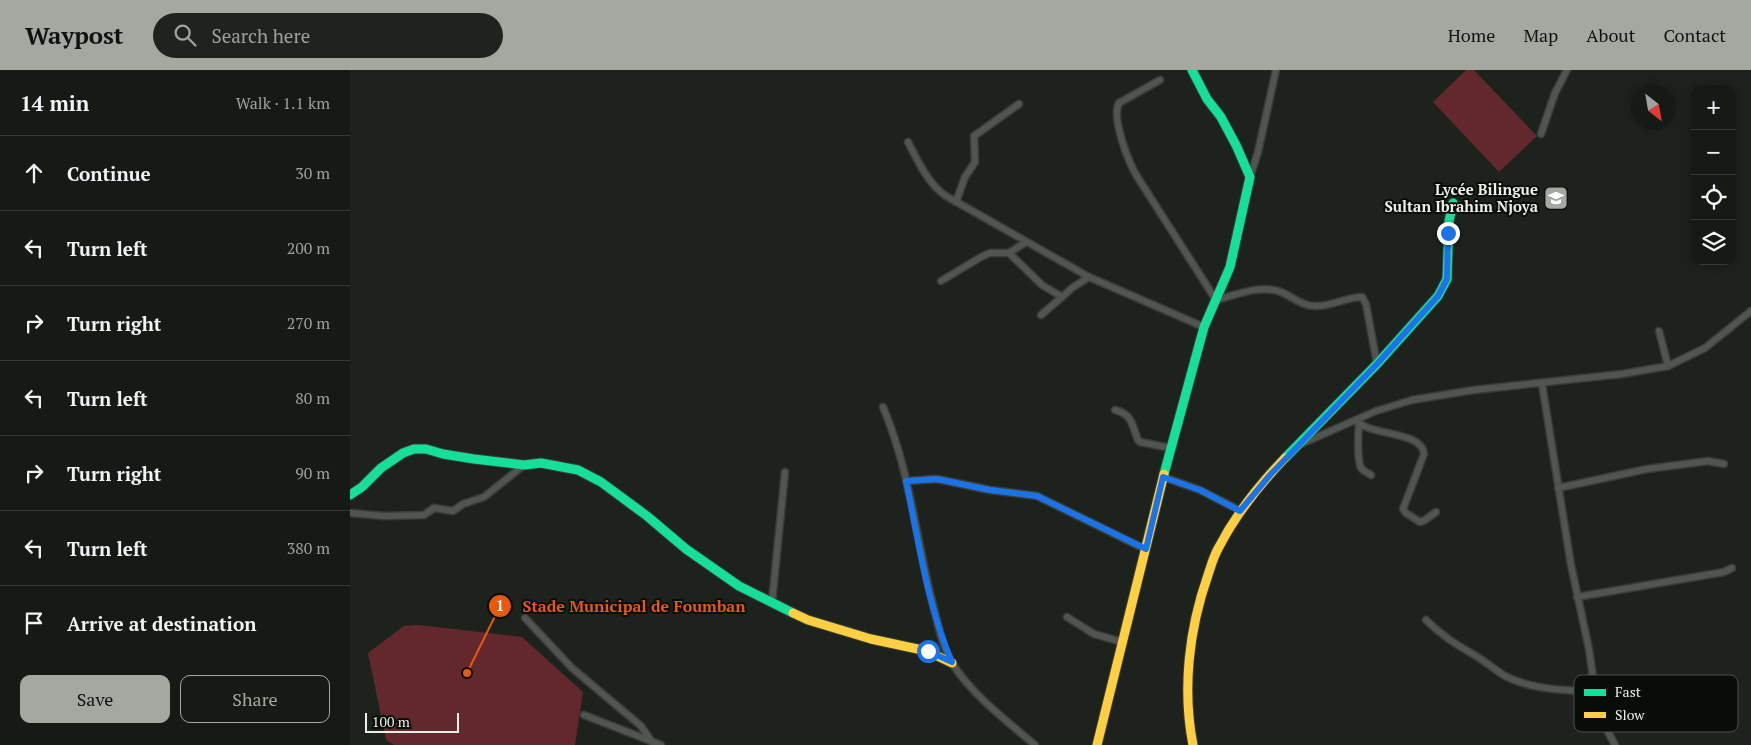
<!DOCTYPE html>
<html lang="en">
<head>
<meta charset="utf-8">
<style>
  :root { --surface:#161a15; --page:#1f231e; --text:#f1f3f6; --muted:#9ea1a0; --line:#353834; --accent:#a3a9a1 }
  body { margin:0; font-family:"PT Serif",serif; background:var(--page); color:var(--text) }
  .controls { position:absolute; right:15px; top:15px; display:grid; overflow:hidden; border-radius:10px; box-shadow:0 2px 12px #0003 }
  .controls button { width:45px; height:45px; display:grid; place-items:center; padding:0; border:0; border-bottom:1px solid var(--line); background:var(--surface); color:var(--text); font:25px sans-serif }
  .compass { position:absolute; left:1281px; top:15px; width:45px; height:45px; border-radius:50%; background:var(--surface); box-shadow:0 2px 12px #0003; rotate:149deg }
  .scale { position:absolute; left:15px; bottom:12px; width:94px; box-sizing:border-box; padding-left:5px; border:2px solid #ebf1e9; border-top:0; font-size:14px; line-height:18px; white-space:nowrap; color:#ebf1e9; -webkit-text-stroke:4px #090d08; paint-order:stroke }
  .stop { position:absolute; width:15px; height:15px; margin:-11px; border:4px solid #1a73e8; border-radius:50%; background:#fff }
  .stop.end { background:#1a73e8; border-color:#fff; box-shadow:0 1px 5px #0008 }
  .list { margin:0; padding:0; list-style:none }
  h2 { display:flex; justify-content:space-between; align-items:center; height:65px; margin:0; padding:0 20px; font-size:21px }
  h2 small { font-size:16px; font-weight:400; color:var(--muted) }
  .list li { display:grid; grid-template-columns:32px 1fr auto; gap:15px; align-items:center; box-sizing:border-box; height:75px; padding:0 20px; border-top:1px solid var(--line) }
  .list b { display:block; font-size:19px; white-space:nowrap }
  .list em { font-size:16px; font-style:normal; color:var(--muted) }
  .actions { display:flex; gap:10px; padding:15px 20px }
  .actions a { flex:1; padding:11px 0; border:1px solid var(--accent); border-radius:10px; text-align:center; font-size:18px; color:var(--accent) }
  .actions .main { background:var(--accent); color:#111 }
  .icon { flex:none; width:28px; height:28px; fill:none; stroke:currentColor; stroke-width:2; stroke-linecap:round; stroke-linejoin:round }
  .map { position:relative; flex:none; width:1401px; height:675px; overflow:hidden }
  header { display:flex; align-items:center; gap:30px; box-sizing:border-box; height:70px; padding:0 25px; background:var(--accent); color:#111 }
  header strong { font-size:24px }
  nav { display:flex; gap:28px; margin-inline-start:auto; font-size:18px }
  .search { width:350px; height:45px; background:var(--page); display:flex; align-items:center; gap:12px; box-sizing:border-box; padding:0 18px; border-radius:28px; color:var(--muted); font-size:19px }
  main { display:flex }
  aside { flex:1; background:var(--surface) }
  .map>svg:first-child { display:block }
</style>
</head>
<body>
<header>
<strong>Waypost</strong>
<div class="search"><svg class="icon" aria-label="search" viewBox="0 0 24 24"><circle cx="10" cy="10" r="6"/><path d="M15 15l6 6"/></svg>Search here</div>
<nav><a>Home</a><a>Map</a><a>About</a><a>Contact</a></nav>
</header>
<main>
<aside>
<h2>14 min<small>Walk · 1.1 km</small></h2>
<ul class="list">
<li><svg class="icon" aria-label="ahead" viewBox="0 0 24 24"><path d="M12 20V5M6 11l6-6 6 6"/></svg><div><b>Continue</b></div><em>30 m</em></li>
<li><svg class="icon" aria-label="left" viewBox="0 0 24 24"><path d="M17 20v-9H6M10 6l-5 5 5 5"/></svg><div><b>Turn left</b></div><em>200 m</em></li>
<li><svg class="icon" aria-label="right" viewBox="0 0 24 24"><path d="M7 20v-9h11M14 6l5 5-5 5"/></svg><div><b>Turn right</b></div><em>270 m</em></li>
<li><svg class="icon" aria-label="left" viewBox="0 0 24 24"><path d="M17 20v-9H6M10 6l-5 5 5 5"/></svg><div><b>Turn left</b></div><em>80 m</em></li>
<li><svg class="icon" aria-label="right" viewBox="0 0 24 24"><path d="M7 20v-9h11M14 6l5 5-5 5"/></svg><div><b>Turn right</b></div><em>90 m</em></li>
<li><svg class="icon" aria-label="left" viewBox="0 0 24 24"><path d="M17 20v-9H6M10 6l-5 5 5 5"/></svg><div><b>Turn left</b></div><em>380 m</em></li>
<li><svg class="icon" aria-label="arrive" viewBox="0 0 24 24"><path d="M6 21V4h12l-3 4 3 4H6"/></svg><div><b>Arrive at destination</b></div></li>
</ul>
<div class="actions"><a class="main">Save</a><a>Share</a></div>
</aside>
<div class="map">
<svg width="1401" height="675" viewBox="0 0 1401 675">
  <rect width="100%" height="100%" fill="#1d221c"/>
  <g fill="#63272e">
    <path d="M1116 0H1124L1187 66 1149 102 1083 32Z"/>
    <path d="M69 555 172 567 233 622 225 675H44L36 670 18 583 54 556Z"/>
  </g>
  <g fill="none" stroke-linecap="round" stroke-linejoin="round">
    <g stroke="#383d38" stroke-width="9">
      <g id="street">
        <path d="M810 10 769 33C761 48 779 94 788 108L866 230C886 225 911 214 931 222 943 227 953 237 967 236 982 236 997 227 1012 227L1016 234 1027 294"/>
        <path d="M1191 64 1205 23 1217 0"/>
        <path d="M558 72C568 91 578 114 596 126L739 207 854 257"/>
        <path d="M900 107 908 82 926 0"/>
        <path d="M606 132 615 107 625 92 624 66 669 34"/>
        <path d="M659 183 692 215 712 227 722 218 739 207"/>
        <path d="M591 211 631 187 640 183H659L676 172"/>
        <path d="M691 245 712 227"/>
        <path d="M1309 261 1318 296"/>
        <path d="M1192 314 1221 495 1239 579 1245 622 1255 656 1265 675"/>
        <path d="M533 337C560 400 566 470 583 535 588 554 592 576 602 593 622 625 657 651 685 675"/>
        <path d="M765 340C782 344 782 355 788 370L790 372 821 378"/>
        <path d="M1006 350C1020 367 1072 360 1074 384L1053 439 1056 443 1070 452 1075 450 1086 442"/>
        <path d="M1009 353C1008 364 1007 389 1011 398 1014 402 1018 403 1021 405"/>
        <path d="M951 374 1026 341 1062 330 1124 320 1272 304 1318 296 1355 278 1401 241"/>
        <path d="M813 407 850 420 891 441"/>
        <path d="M556 411 587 409 640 420 687 426 795 479"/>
        <path d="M1208 418 1297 399 1358 391 1374 394"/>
        <path d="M0 443 34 446 74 445 84 438 103 441 113 434 134 427 174 395"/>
        <path d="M1227 527 1374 502 1382 498"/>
        <path d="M422 532 435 402"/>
        <path d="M717 547 744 564 772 572"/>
        <path d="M175 548 222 598 291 656 304 675"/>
        <path d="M1076 550C1092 566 1107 575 1126 586 1136 592 1145 600 1155 606 1182 620 1215 620 1245 622"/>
        <path d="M234 645 311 675"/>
      </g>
    </g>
    <g stroke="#383d38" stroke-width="11">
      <g id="fast">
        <path d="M935 388 1027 294 1088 226 1097 209 1099 151 1103 133"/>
        <path d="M814 404 854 257 880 197 900 107 886 75 871 47 857 29 842 0"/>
        <path d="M0 425 12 417 31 398 53 383 64 379H76L93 384 124 389 174 395 191 393 228 400 251 412 297 446 336 479 389 516 443 543"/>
      </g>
    </g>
    <g stroke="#383d38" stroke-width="11">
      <g id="slow">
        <path d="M443 543 458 550 521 569 577 581 602 593"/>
        <path d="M747 675 814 404"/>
        <path d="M843 675C832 619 839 559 858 505 861 496 864 485 869 477 886 444 910 414 935 388"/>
      </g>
    </g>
    <use href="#street" stroke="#515450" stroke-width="6"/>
    <use href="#fast" stroke="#16e098" stroke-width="9"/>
    <use href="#slow" stroke="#ffcf43" stroke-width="9"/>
  </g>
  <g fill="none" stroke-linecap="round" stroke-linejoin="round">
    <path stroke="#1a73e8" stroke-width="6" d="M578 581 602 592C577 535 569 472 556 411L587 409 640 420 687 426 796 479 813 407 850 420 890 441 920 405 1027 294 1088 226 1097 209 1098 163"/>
  </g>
  <defs>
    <g id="school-square" transform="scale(1.25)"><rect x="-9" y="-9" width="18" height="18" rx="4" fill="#a3a9a1" stroke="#090d08"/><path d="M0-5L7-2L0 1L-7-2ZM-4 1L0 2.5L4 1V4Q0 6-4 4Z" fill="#fff"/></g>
  </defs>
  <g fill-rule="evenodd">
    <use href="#school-square" x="1206" y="128"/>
  </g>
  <g text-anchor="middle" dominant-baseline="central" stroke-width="4" stroke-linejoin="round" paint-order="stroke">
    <g font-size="15" font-weight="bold" fill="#ebf1e9" stroke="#090d08" text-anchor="end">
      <text x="1188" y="119">Lycée Bilingue<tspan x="1188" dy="17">Sultan Ibrahim Njoya</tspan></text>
    </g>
  </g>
  <rect x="1224" y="605" width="164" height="57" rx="8" fill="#090d08" stroke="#4d514c" stroke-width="1"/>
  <rect x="1234" y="619" width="22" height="7" fill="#16e098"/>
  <rect x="1234" y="642" width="22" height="6" fill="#ffcf43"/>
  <g font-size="14" fill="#ebf1e9">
    <text x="1265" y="627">Fast</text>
    <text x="1265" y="650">Slow</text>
  </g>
  <path fill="none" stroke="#e8590c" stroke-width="2" d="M117 603L150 536"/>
  <g fill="#e8590c" stroke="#090d08" stroke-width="2">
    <circle cx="117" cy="603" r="5"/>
    <circle cx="150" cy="536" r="12"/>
  </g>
  <g font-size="15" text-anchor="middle" font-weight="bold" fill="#fff">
    <text x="150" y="541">1</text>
  </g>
  <g font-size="16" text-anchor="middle" font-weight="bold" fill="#e8590c" stroke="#090d08" stroke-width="4" stroke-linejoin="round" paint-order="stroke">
    <text x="284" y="542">Stade Municipal de Foumban</text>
  </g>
</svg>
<div class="controls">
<button>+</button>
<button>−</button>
<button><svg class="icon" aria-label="locate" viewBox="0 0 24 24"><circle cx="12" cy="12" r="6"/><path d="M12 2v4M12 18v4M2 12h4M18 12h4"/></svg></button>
<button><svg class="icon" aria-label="layers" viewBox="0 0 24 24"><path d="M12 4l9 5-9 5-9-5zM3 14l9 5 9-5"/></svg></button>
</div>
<svg class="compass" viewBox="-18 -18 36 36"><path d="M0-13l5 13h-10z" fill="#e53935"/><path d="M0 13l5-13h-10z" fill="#9ea1a0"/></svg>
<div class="scale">100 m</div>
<div class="stop" style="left:578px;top:581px"></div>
<div class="stop end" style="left:1098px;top:163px"></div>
</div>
</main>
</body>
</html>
